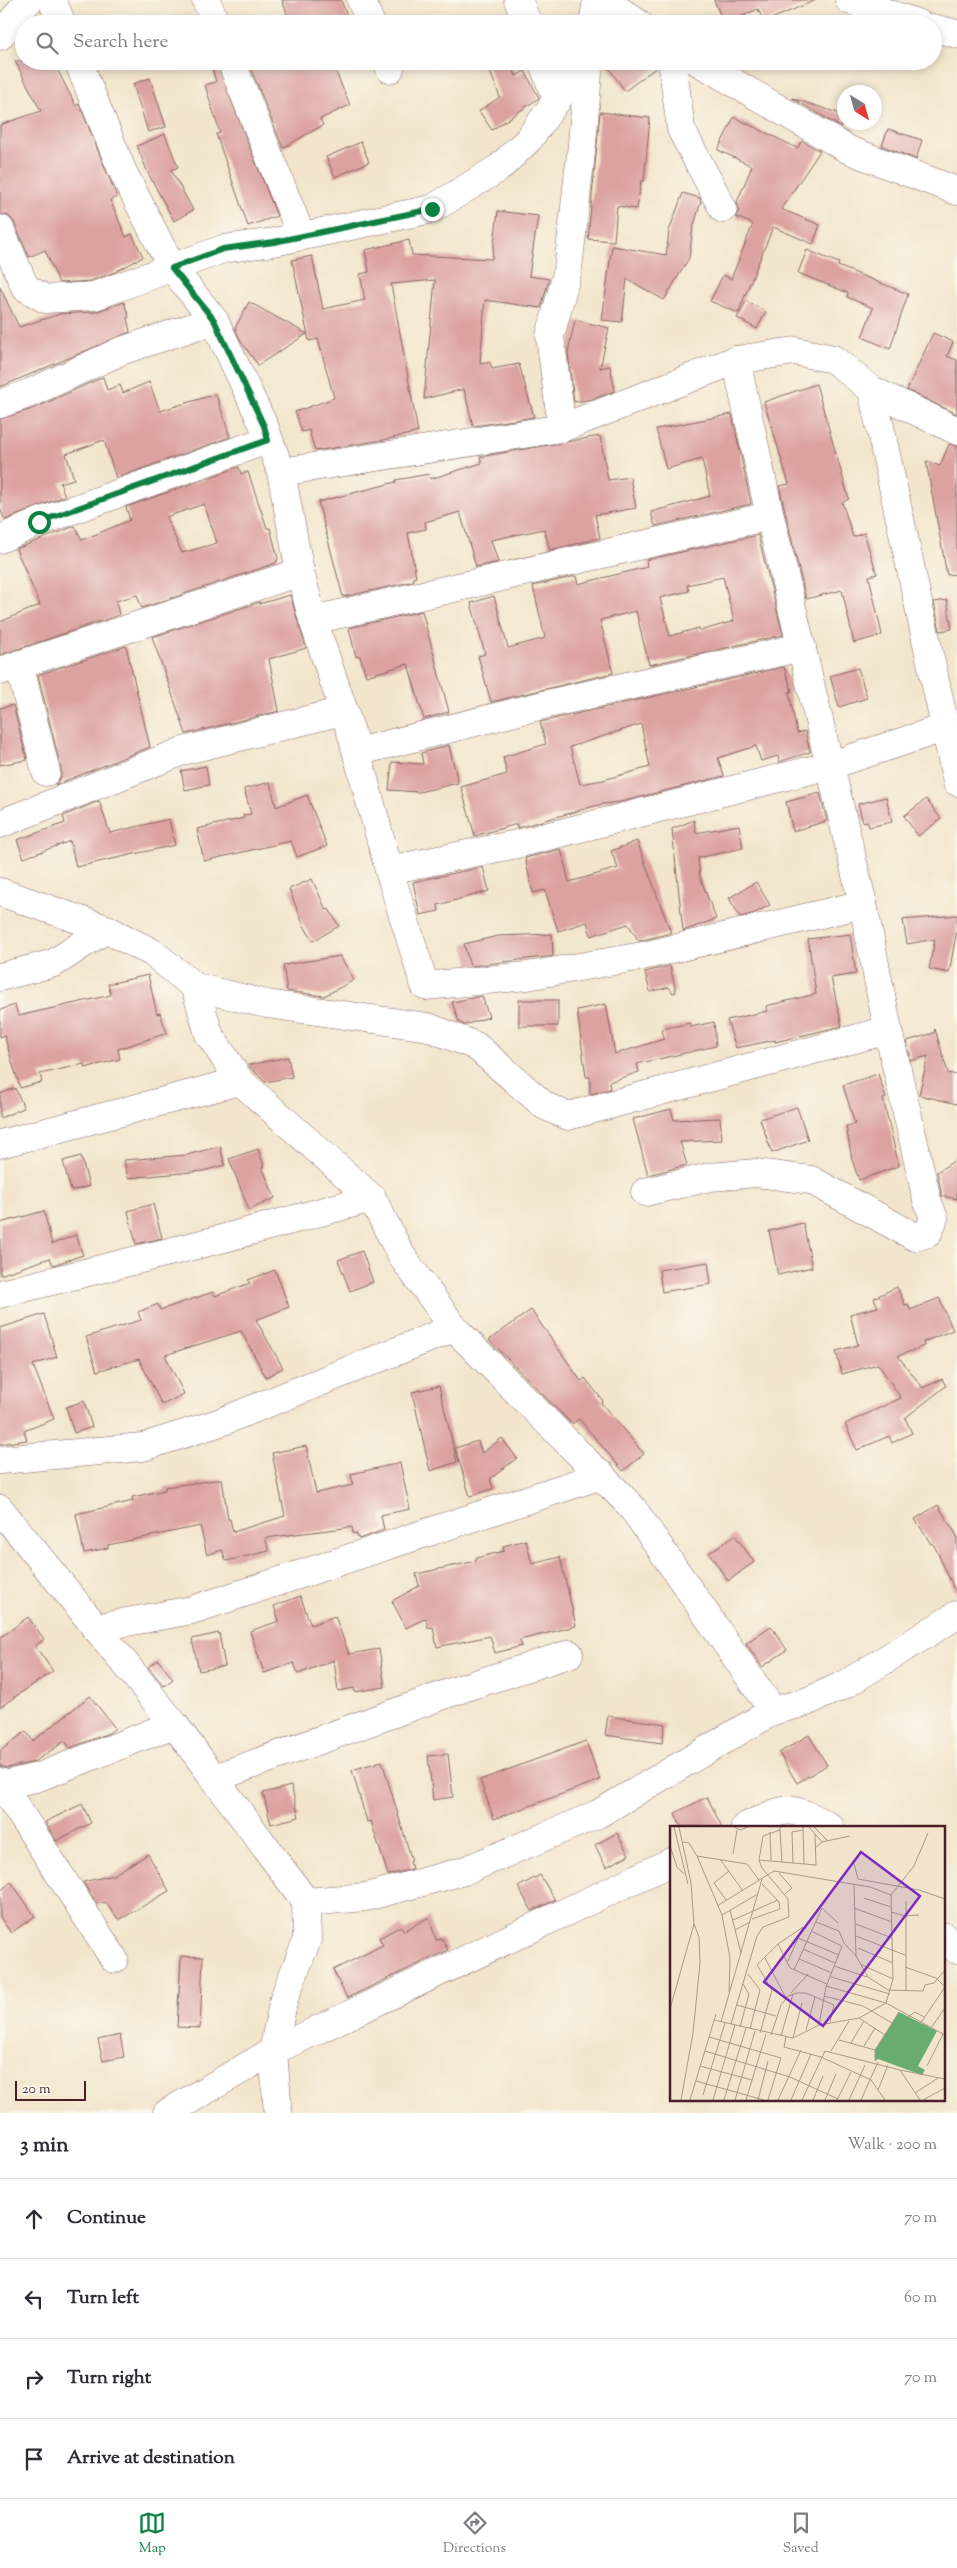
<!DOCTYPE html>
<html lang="en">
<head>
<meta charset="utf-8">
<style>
  :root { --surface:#fff; --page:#f7f7f7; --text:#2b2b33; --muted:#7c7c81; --line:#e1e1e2; --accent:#0b8043 }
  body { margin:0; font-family:"Sorts Mill Goudy",serif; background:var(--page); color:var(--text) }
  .compass { position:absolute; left:837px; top:85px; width:45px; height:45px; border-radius:50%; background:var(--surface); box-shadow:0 2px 8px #0003; rotate:143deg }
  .scale { position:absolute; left:15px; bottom:12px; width:71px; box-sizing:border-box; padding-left:5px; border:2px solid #4a1f2b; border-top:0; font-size:14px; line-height:18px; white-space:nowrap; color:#4a1f2b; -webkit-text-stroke:4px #fbf7ec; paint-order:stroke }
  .stop { position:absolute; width:15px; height:15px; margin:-11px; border:4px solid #0b8043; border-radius:50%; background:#fff }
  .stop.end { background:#0b8043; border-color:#fff; box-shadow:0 1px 5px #0008 }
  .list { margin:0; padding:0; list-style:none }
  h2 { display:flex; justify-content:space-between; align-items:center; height:65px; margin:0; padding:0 20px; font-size:21px }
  h2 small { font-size:16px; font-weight:400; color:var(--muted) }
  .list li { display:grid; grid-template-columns:32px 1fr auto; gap:15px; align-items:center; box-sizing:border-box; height:80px; padding:0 20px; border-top:1px solid var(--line) }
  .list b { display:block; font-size:19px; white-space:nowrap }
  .list em { font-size:16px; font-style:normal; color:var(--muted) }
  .icon { flex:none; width:28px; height:28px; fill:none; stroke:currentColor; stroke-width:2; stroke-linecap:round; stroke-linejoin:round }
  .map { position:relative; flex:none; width:957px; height:2113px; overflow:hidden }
  .search { position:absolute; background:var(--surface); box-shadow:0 2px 8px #0003; left:15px; right:15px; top:15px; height:55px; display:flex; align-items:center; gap:12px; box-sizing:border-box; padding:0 18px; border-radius:28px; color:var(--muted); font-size:19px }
  .sheet { height:385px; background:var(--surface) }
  nav { display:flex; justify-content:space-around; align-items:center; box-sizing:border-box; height:70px; border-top:1px solid var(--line); background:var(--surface); font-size:14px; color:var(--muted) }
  nav a { display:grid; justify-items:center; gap:2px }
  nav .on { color:var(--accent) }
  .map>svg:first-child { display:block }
</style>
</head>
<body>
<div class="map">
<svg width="957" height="2113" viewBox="0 0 957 2113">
  <rect width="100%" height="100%" fill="#fbf7ec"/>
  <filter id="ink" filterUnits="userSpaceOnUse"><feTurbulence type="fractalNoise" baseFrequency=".02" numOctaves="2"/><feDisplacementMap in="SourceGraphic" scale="10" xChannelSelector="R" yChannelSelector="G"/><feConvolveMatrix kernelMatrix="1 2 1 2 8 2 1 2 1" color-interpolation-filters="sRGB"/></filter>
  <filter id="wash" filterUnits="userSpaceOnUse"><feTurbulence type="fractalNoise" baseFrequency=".0096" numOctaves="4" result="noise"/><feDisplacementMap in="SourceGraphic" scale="20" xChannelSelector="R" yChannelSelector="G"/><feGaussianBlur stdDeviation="1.12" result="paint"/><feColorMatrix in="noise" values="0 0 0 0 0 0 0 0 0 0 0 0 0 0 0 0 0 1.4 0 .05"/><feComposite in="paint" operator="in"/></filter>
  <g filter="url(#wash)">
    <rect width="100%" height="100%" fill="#f2e5cb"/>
    <g id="blocks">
      <g fill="#dca2a0" fill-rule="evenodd">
        <path d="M282 0H341L350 24H291Z"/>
        <path d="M714 0H816L764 22 758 9 724 24Z"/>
        <path d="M15 61H53L76 106 79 104 113 187 117 197 110 200 126 237 132 234 143 257 115 272 91 281 59 283 45 250 29 257 14 222 9 216 0 214V125L41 111Z"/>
        <path d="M210 61H216L277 216 248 226 216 134 220 133 205 85 216 82Z"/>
        <path d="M248 61H331L350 105 320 119 323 125 283 148Z"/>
        <path d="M486 61H510L516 76 525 71 539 98 492 130 479 111 500 97Z"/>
        <path d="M604 61H657V67L625 91Z"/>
        <path d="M150 78 166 127 148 132 133 84Z"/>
        <path d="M792 98 844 115V121L841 127Z"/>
        <path d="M600 112 650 118 644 181H641L637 209 617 206 614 241 588 239Z"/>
        <path d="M734 117 797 148 802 141 820 151 781 209 820 225 813 244 773 227 738 313 710 301 723 275 731 279 753 224 736 217 739 210 737 202 752 166 718 150Z"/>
        <path d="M888 129 922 140 916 159 882 146Z"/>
        <path d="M165 134 178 167 171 170 193 210 174 221 148 173 137 146Z"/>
        <path d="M361 142 369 162 335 177 326 157Z"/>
        <path d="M683 193 700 198 701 202 693 228 689 258 664 300 627 279 622 322 602 320 612 246 666 255 669 231Z"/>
        <path d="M498 211 538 216 529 276 549 279 541 308 485 300 480 364 490 362 492 369 519 364 534 417 473 426 464 389 424 399 435 280 391 284 418 432 389 439 315 451 309 430 302 432 295 412 334 398 318 339 309 341 292 260 312 256 323 309 365 300 360 274 369 272 365 250 409 240 412 255 492 259Z"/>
        <path d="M807 250 839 263 838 266 908 294 890 349 862 337 873 308 847 297 848 293 798 273Z"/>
        <path d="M0 287 19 327 60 314 95 312 124 302 129 317 127 318 130 332 0 387Z"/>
        <path d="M746 301 766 312 757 329 737 318Z"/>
        <path d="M249 302 307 334 258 365 242 343 235 328Z"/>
        <path d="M575 320 609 328 600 368 610 366 615 391 593 399 574 402 568 352Z"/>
        <path d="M933 333 953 342 947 356 957 360V414L907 390Z"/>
        <path d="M103 377 107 390 120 385 123 393 149 382 160 411 216 394 230 437 116 478 104 440 66 454 74 479 60 483 65 496 5 520 0 509V419L35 408Z"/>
        <path d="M816 384 849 499 842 502 853 537 864 533 877 574 869 576 882 635 854 643 842 590 806 599 779 486 789 484 764 402Z"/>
        <path d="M732 414 751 504 655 526 651 512 710 496 702 459 666 469 656 429Z"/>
        <path d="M600 436 608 480 630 477 636 508 595 515 600 538 550 550 544 529 491 540 498 562 476 567 460 512 425 522 426 529 408 533 416 577 413 578 414 581 343 597 318 502 396 482V480L429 474 430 479 482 463 480 457Z"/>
        <path d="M949 444 957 446V574L947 575 926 461 940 466Z"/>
        <path d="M239 467 241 474 248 472 267 528H270L278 558 276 563 142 608 137 595 116 601 119 615 0 655V622L40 605 16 549 75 526 82 540 130 520 126 507ZM204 504 217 543 182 553 166 517Z"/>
        <path d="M758 535 783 635 649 665 636 611 600 620 613 673 491 702 478 656 485 654 471 603 494 596 508 648 545 638 533 586 576 576 578 584 647 567 646 560ZM723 577 734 621 700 631 699 628 670 636 660 598 689 591 687 585Z"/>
        <path d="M290 595 306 648 269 659 279 711 186 734 152 637 260 602 259 604Z"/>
        <path d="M947 600 952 629 940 631 934 602Z"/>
        <path d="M422 611 449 712 424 719 408 664 366 676 360 656 356 657 349 628Z"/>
        <path d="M126 646 150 747 55 785 61 777V768L38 675Z"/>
        <path d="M784 667 792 691 789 692 797 733 805 731 810 752 779 762 778 756 761 761 756 746 718 758 724 776 620 802 602 804 517 828V824L475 836 461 787 507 774 503 757 546 744 540 722ZM641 724 650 767 603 780 580 784 570 747Z"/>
        <path d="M858 668 867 698 839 707 830 676Z"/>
        <path d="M13 705 27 760 0 765V708Z"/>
        <path d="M449 745 458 783 419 792 389 790 392 762 423 764 421 753Z"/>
        <path d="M206 766 209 785 185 790 181 771Z"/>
        <path d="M270 782 276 807 307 795 327 846 297 857 291 841 204 861 197 829 244 818 243 815 251 814 244 789Z"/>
        <path d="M820 793 827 821 793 831 786 802Z"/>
        <path d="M886 797 892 822 869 827 867 821 863 822 858 804Z"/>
        <path d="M926 799 941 819 918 836 904 816Z"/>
        <path d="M99 801 110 833 169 819 175 845 76 867 70 841 24 858 17 840 65 823 63 816Z"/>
        <path d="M694 820 696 833 739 825 743 848 698 858 700 877 716 919 683 931 672 829Z"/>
        <path d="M637 841 671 933 639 941 628 924 591 936 587 922 558 931 545 890 533 893 525 858 561 849 569 882 618 868 611 851Z"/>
        <path d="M483 867 489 891 438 905 439 911 420 915 413 882Z"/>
        <path d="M312 879 326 910 329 909 339 926 313 941 303 924 289 889Z"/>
        <path d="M756 882 770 905 755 913 740 917 729 898Z"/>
        <path d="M957 915V930L949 973 929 969 935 939 907 944 903 920Z"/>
        <path d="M552 934 553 956 470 966 464 944 498 936Z"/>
        <path d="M850 934 856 974 831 978 842 1026 775 1042V1040L736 1048 727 1020 768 1011 766 1006 816 994 808 939Z"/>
        <path d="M340 956 354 980 324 996 287 991 283 965Z"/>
        <path d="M670 966 676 992 673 993 669 987 650 992 645 972Z"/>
        <path d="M148 975 157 1014 160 1013 167 1033 118 1049 120 1059 85 1068 84 1064 40 1074 42 1082 20 1088 4 1035 0 1037V1010L15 1005 18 1016 111 995 108 984Z"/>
        <path d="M482 996 489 1017 464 1025 459 1022 452 1002Z"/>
        <rect x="519" y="1000" width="39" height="26"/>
        <path d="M606 1004 615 1054 664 1039 662 1029 690 1023V1027L714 1022 716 1046 637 1064 639 1072 609 1082 610 1089 590 1094V1077H586L577 1010Z"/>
        <path d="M935 1029 948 1073 957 1075V1104L919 1095 928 1056 911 1061 907 1041 934 1033Z"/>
        <path d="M288 1057 292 1077 265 1082 248 1065Z"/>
        <path d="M878 1074 886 1098 883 1099 899 1166 859 1180 852 1160 846 1126 855 1124 843 1085Z"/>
        <path d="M15 1088 24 1108 0 1118V1094Z"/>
        <path d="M797 1107 808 1140 772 1153 760 1119Z"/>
        <path d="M671 1109 674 1120 720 1118 722 1140 680 1142 687 1165 648 1175 633 1119Z"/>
        <path d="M220 1146 225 1165 203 1171 128 1178 124 1160 187 1155Z"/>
        <path d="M258 1149 264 1166 262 1167 275 1198 249 1210 229 1159Z"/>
        <path d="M81 1156 89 1186 71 1191 63 1161Z"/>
        <path d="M957 1159V1199L942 1196 937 1172Z"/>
        <path d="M153 1204 162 1238 136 1244 128 1211Z"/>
        <path d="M44 1211 52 1244 76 1235 83 1255 53 1265 50 1258 0 1275V1223Z"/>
        <path d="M803 1223 812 1267 778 1275 769 1231Z"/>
        <path d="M362 1251 373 1282 350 1291 338 1260Z"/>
        <path d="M708 1262 711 1284 662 1292 659 1270Z"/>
        <path d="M275 1270 289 1307 256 1320 283 1368 266 1377 241 1331 165 1355 184 1394 162 1405 139 1359 97 1371 86 1337 141 1320 138 1312 158 1304 160 1310 213 1292 215 1296 250 1283 248 1280Z"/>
        <path d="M897 1287 905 1305 908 1304 910 1310 939 1298 953 1330 923 1342 924 1346 898 1356 923 1388 942 1379 946 1386 905 1418 912 1433 892 1443 889 1436 857 1450 845 1424 901 1398 878 1364 842 1374 836 1351 858 1345 850 1314 878 1307 874 1298Z"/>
        <path d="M531 1310 581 1381 585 1378 603 1401 601 1403 644 1454 623 1471 579 1419 572 1424 489 1340Z"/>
        <path d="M44 1314 57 1357 33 1365 54 1419 24 1431 27 1440 0 1444V1328Z"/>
        <path d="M439 1386 457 1462 430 1471 412 1392Z"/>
        <path d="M84 1401 92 1427 74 1433 66 1407Z"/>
        <path d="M502 1438 517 1458 490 1479 493 1489 470 1496 455 1448 478 1441 482 1453Z"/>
        <path d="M306 1446 316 1493 353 1485 351 1474 400 1463 410 1509 381 1515 384 1530 359 1539 356 1533 353 1534 352 1527 265 1538 269 1551 226 1561 222 1550 207 1555 200 1526 108 1545V1548L84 1553 76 1514 133 1501 132 1497 165 1490V1487L222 1479 228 1519H230L233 1532 285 1516 272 1453Z"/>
        <path d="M938 1505 957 1536V1595L933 1543 931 1544 915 1519Z"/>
        <path d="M735 1535 754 1562 728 1581 709 1553Z"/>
        <path d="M526 1540 532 1564 560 1557 576 1626 520 1640 522 1646 495 1653 490 1636 437 1647 433 1627 428 1628 426 1618 406 1628 392 1601 419 1586 416 1574 476 1561V1558L504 1551 503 1546Z"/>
        <path d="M300 1596 311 1625 335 1616 349 1654 379 1649 385 1687 355 1692 354 1688 338 1691 334 1660 298 1674 294 1663 264 1673 250 1631 279 1621 274 1606Z"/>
        <path d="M28 1617 44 1639 35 1646 53 1671 0 1707V1638Z"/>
        <path d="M771 1626 787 1650 762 1667 746 1643Z"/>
        <path d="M219 1633 225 1666 199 1671 192 1639Z"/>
        <path d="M158 1660 173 1679 164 1686 148 1667Z"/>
        <path d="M90 1696 115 1728 109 1733 70 1748 65 1741 34 1762 7 1768 0 1766V1751L26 1731 33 1741Z"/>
        <path d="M608 1716 665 1724 662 1743 605 1735Z"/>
        <path d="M809 1735 827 1765 797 1783 779 1753Z"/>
        <path d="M586 1741 600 1780 494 1819 480 1780Z"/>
        <path d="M448 1754 453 1797 433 1800 428 1756Z"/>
        <path d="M382 1761 412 1861H410L412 1869 388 1875 371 1821 367 1822 352 1770Z"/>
        <path d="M291 1786 299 1817 271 1824 263 1793Z"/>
        <path d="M707 1797 722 1827H681L675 1813Z"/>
        <path d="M82 1804 91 1823 56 1841 45 1822Z"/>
        <path d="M617 1833 629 1855 606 1867 595 1845Z"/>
        <path d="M148 1854 169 1891 119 1920 105 1902 97 1904 83 1882 113 1875Z"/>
        <path d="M540 1875 555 1900 532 1911 518 1887Z"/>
        <path d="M11 1882 35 1916 11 1933 0 1917V1891Z"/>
        <path d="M429 1917 436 1940 442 1939 448 1950 347 1998 333 1970 383 1945 379 1938 401 1926 404 1931Z"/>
        <path d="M181 1956 203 1957 200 2028 177 2027Z"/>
        <path d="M120 2035 124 2057 103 2061 98 2040Z"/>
      </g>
    </g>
  </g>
  <g filter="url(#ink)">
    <use href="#blocks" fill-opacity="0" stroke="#856463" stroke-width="1"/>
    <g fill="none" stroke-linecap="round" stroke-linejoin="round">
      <g stroke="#856463" stroke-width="29">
        <g id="street">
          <path d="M52 0 62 24"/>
          <path d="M206 0 216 24"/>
          <path d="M361 0 371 24"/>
          <path d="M518 0 528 24"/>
          <path d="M604 0 639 24"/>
          <path d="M849 0 919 24"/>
          <path d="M593 24 597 0"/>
          <path d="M933 28 957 34"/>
          <path d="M0 36 29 0"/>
          <path d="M78 61 122 170 172 268 214 320 264 426 281 472 300 572 313 620 351 732 389 870 425 986 527 976 643 956 863 904"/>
          <path d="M231 61 301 235"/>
          <path d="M387 61 390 69"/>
          <path d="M542 61 557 100"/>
          <path d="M672 61 681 129 723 209"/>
          <path d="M697 61 849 150 957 191"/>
          <path d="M0 229 25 287 45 299 94 296 223 249 274 242 432 209 499 168 529 139 557 100 580 61"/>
          <path d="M872 390 957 782"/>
          <path d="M0 404 30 393 121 351 214 320"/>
          <path d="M562 428 550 336 568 269 582 144 589 61"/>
          <path d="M281 472 562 428 736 360 795 351 833 359 872 390 957 431"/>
          <path d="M0 539 39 522 267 440"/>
          <path d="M313 620 770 516"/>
          <path d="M19 664 46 772"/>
          <path d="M0 671 300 572"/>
          <path d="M357 752 543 705 802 647"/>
          <path d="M0 824 183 751 343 711"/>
          <path d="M389 870 517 844 831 765 944 728"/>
          <path d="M0 892 106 929 153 953 195 987 209 1034 240 1081 372 1198 401 1255 454 1328 631 1506 773 1711"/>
          <path d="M0 977 54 963 106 929"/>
          <path d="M195 987 267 1004 428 1027 476 1046 545 1106 568 1116 888 1030"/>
          <path d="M0 1144 240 1081"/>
          <path d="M645 1192 710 1177 756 1173 811 1180 915 1237 928 1233 934 1218 927 1200 888 1030 863 904 770 516 736 360"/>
          <path d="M0 1294 221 1239 372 1198"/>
          <path d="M0 1460 143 1447 221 1422 454 1328"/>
          <path d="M0 1509 174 1724 306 1902 307 1940 284 1998 273 2051 278 2113"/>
          <path d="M95 1628 192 1610 602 1475"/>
          <path d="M215 1778 463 1688 569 1654"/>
          <path d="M0 1782 114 1959"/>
          <path d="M0 1786 39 1777 174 1724"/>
          <path d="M745 1827C787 1807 787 1803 830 1827"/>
          <path d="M306 1902 366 1897 464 1871 598 1814 773 1711 806 1702 846 1684 957 1615"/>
          <path d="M943 1936 957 1950"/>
          <path d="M167 2113 273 2051 671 1862"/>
        </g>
      </g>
      <use href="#street" stroke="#fff" stroke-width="28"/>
    </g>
  </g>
  <g fill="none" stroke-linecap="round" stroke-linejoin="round" filter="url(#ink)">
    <path stroke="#0b8043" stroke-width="6" d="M39 522 268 440 264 426 214 320 172 268 223 249 274 242 432 209"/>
  </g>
  <g transform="translate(670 1826)">
    <rect width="275" height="275" fill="#f2e5cb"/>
    <path d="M229 186 267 205 248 240 255 244 252 249 208 233 205 235V224Z" fill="#68ac71"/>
    <path fill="none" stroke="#af968b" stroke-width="1" d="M4 1 18 58M64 1 70 4 78 1M133 1 134 38M139 1 152 16M144 1 157 14M110 4 112 36M100 6 101 34M13 16 19 17 27 30 52 89 60 132 59 166M0 20 7 41 14 48M145 22 152 16 180 10M63 28 67 4M27 30 77 38 89 54M50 33 73 65M89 34 146 39 145 8M183 34 188 53 249 64 275 73M123 37 122 6 133 4M109 47 122 62 115 68M184 59 186 130 198 151 218 164 253 165 255 159 264 157 275 144M194 72 221 81M56 74 44 57 59 45M236 75V164M47 80 104 45 200 61 221 69M184 82 222 96M60 84 71 127M221 86 235 90 249 89M52 89 88 68M82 93 110 83 109 76 92 58M63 94 108 74M146 96 169 105 174 117 186 130M186 98 222 112M65 104 80 96M141 105 172 120 156 161 149 199M186 110 235 129M128 112 169 129M108 118 120 142 157 158M188 122 223 137M133 123 165 137M95 132 116 172M129 133 162 147M118 135 133 101M190 138 223 153M164 140 197 151M235 141 266 152 275 161M124 144 152 82 168 97M78 148 90 164 80 203M161 151 220 168M156 160 216 177 275 209M121 167 138 148M154 170 193 180 222 197M67 179 106 190M0 183 24 98 21 57 9 1M238 191 245 186 254 191M189 192 215 209M44 194 123 212 149 199 189 192 216 177 223 153 221 69 244 40 258 7M51 196 92 53M61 198 87 110 93 101 119 91 118 73 92 42 89 34 93 10 110 4V1M250 198 275 161M70 201 79 168 73 158M261 202 275 182M136 204 145 171M90 207 102 164 87 139 108 118 133 101M101 209 111 179 118 170 127 167H136L164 179 160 196M111 210 123 168M39 211 111 232 98 274M116 211 114 221 151 231 201 254 215 274M123 212 132 177M169 214 205 224V235M181 217 194 195M194 220 205 202M205 224 229 186M35 225 120 251 168 273M161 225 179 195M30 240 82 254M257 240 273 208M230 244 275 253M26 255 94 274M208 264 218 239M245 267 268 252M33 269 55 197M11 274 23 207 30 137 29 111 24 98M20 274 46 188M43 274 65 199M54 274 76 202M65 274 85 205M76 274 96 208M88 274 98 235M108 274 131 224M121 274 141 228M132 274 155 225 230 244 250 274M143 274 153 250M155 274 166 248M167 274 181 246M179 274 195 239M191 274 208 236M253 274 275 262"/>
    <path fill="#7b2cbf" fill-opacity="0.15" stroke="#7b2cbf" stroke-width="2.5" d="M191 26 250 70 153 200 94 156Z"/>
    <rect width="275" height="275" fill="none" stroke="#4a1f2b" stroke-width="2.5"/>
  </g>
</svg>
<svg class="compass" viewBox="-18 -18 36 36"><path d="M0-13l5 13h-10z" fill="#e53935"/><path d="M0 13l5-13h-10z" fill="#7c7c81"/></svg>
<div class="scale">20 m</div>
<div class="stop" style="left:39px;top:522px"></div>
<div class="stop end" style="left:432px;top:209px"></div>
<div class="search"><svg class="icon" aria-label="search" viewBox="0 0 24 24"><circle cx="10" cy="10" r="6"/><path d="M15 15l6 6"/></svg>Search here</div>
</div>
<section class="sheet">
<h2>3 min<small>Walk · 200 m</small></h2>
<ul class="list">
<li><svg class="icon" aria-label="ahead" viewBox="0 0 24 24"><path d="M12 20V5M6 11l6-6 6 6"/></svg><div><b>Continue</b></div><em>70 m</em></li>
<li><svg class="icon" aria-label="left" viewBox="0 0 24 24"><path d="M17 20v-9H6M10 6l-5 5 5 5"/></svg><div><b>Turn left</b></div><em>60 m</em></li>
<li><svg class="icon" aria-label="right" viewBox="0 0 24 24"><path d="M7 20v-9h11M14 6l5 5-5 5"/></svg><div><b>Turn right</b></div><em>70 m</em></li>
<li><svg class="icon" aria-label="arrive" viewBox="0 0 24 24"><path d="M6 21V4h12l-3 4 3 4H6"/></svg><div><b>Arrive at destination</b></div></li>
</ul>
</section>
<nav>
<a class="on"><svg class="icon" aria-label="map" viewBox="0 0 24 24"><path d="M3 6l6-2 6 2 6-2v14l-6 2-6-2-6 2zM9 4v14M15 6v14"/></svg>Map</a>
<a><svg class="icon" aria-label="directions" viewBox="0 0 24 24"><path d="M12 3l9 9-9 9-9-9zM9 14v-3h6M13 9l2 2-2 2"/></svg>Directions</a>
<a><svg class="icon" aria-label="saved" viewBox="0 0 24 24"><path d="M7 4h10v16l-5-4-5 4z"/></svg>Saved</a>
</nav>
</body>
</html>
